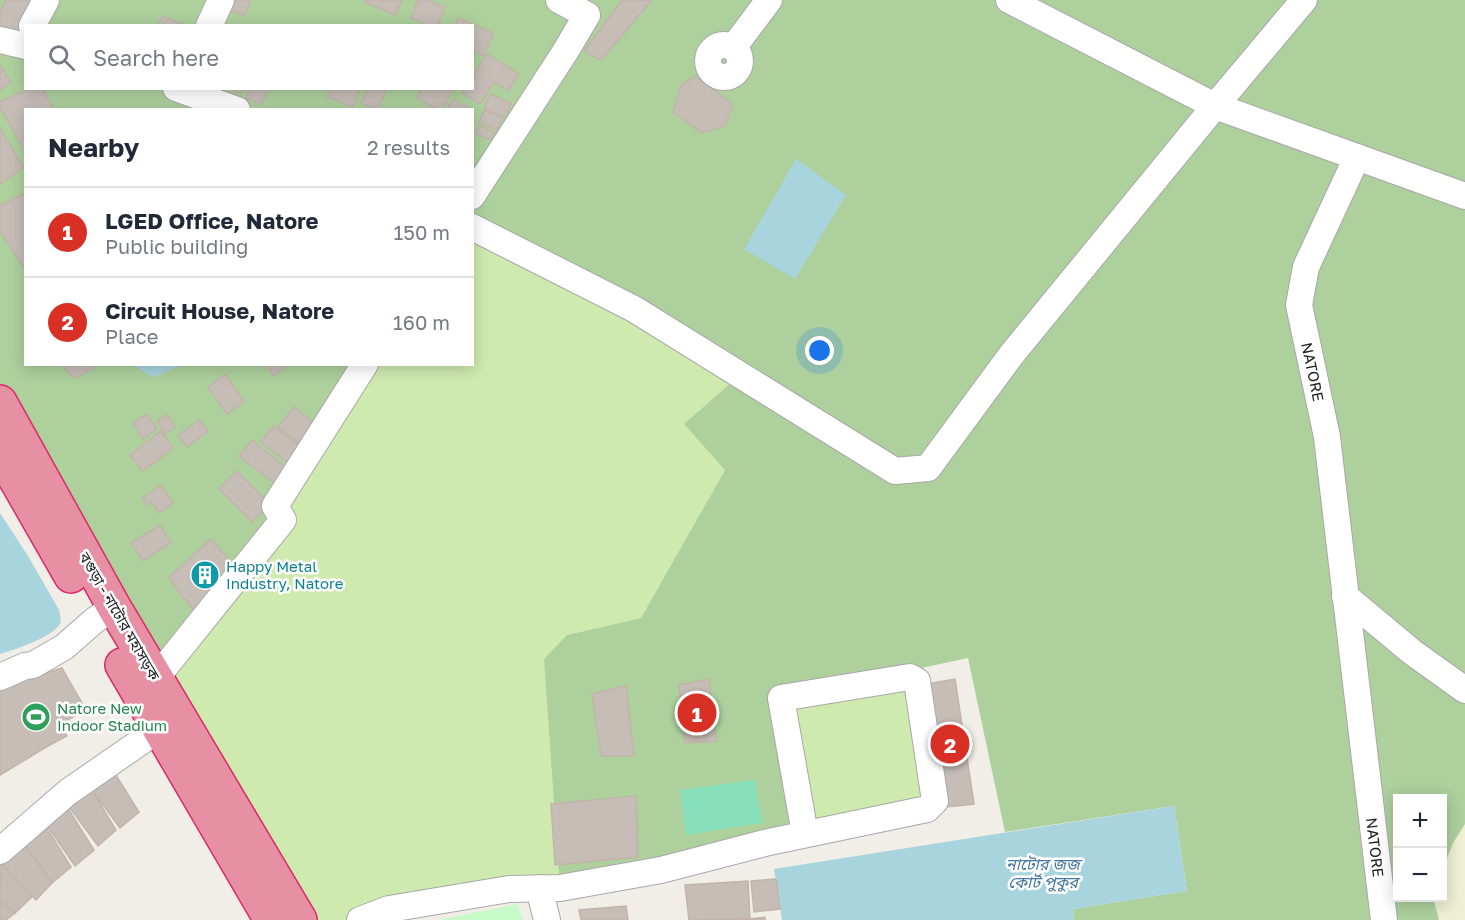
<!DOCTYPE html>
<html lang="en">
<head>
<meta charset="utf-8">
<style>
  :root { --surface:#fff; --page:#f2f2f3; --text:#1f2937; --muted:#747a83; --line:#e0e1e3; --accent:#d93025 }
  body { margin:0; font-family:"Golos Text","Noto Sans Bengali",sans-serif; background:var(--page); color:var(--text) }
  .controls { position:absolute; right:18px; bottom:18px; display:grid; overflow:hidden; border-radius:0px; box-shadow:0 3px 15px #0003 }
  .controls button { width:54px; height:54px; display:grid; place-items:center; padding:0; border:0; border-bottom:2px solid var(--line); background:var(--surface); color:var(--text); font:30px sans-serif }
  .you { position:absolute; left:820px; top:351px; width:21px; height:21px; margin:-15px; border:4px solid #fff; border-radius:50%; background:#1a73e8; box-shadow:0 0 0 9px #1a73e833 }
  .badge { display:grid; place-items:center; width:39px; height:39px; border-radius:50%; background:var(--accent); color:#fff; font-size:20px; font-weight:700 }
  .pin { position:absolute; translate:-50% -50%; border:3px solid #fff; box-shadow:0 2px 6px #0006 }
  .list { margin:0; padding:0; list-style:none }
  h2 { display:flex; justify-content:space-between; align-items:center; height:78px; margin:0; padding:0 24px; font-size:26px }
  h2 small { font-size:20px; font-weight:400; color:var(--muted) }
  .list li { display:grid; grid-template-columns:39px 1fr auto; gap:18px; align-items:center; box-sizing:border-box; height:90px; padding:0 24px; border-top:2px solid var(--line) }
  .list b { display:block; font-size:22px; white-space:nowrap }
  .list p { margin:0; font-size:20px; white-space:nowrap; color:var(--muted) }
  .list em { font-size:20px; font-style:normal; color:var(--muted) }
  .icon { flex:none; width:33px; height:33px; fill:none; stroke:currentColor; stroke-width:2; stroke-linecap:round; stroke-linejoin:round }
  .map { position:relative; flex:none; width:1465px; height:920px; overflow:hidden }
  .search { position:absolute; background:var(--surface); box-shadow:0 3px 15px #0003; left:24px; top:24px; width:450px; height:66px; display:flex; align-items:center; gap:15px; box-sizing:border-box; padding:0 21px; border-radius:0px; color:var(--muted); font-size:22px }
  .panel { position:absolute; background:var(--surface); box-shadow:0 3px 15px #0003; left:24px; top:108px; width:450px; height:258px; border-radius:0px }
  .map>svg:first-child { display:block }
</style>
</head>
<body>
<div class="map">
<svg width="1465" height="920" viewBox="0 0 1465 920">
  <rect width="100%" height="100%" fill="#f1eee7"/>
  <path fill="#eeefd3" d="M1465 824V920H1439L1433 898H1442L1443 869 1453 843Z"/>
  <g fill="#ceeaae">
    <path d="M473 227 740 375 725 470 641 618 567 635 560 888 360 920H300L156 678 275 506 365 365 472 364Z"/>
    <path d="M916 686 930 800 805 822 791 706Z"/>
  </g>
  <path fill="#add09d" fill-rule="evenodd" d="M0 0H1465V824L1453 843 1443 869 1442 798H1398V898H1433L1439 920H1074L1073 909 1187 891 1174 806 1005 832 968 658 781 698 805 834 560 888 544 659 567 635 641 618 725 470 684 424 740 375 473 227 472 110H26V364L365 365 275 506 283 520 156 678 0 402ZM26 26H472V88H26Z"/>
  <path fill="#c6fac8" d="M518 904 523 920H439Z"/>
  <path fill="#86dfba" d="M755 780 762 823 686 835 680 790Z"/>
  <g fill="#a8d4de">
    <path d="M796 159 846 195 795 279 744 249Z"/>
    <path d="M132 365H183L153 377Z"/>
    <path d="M0 513 28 556 59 610C60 615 62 619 60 624 53 637 14 650 0 654Z"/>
    <path d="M1174 806 1187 891 1073 909 1074 920H782L774 869Z"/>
  </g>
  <g fill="#c6bdb7" stroke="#c3b4aa" stroke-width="1.5">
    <path d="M6 0H37L22 35 0 25V13Z"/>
    <path d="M222 0H251L244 16 220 6Z"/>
    <path d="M365 0H402L396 15 364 2Z"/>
    <path d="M418 0H428L445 7 438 26H429L411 18Z"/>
    <path d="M622 0H652L601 60 584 51Z"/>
    <path d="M162 16 184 25 183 26H158Z"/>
    <path d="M458 18 493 33 484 56 472 51V26H455Z"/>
    <path d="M487 54 519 74 508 91 494 82 480 104 462 93 465 88H472V77Z"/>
    <path d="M0 65 11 82 0 90Z"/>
    <path d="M695 76 733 104 725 126 702 133 673 112 681 85Z"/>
    <path d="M32 88H42L54 110H26V154L0 107V101Z"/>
    <path d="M230 88H244L241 94Z"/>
    <path d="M250 88H268L262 104 246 98Z"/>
    <path d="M331 88H360L353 107 327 97Z"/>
    <path d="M368 88 387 89 377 110 361 103Z"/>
    <path d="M422 88H452L453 89 442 110H438L417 98Z"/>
    <path d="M490 94 511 103 505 117 484 109Z"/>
    <path d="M453 99 469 108 468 110H447Z"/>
    <path d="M484 110 502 118 497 130 479 122Z"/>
    <path d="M479 125 494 132 491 140 475 134Z"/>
    <path d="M0 128 23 167 0 184Z"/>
    <path d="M26 193V271L0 231V205Z"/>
    <path d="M60 364H91L94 368 74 378Z"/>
    <path d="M266 364H289L274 376Z"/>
    <path d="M225 374 244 401 227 414 208 387Z"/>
    <path d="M294 407 319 427 303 447 278 427Z"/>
    <path d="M147 414 157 429 143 439 133 423Z"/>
    <path d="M167 415 175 427 165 434 157 421Z"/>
    <path d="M199 420 208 431 187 447 178 436Z"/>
    <path d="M273 426 301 447 288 463 261 442Z"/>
    <path d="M161 431 173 448 143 471 130 455Z"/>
    <path d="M252 440 287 468 275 484 239 456Z"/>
    <path d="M237 471 270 504 252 522 219 489Z"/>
    <path d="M161 485 173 503 159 513 152 502 148 505 143 498Z"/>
    <path d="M160 525 171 543 143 561 131 543Z"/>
    <path d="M211 539 240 572 198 614 181 595 169 577Z"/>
    <path d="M62 668 86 710 60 724 67 736 48 746 0 775V680L36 676Z"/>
    <path d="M709 679 716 741 685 743 679 685Z"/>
    <path d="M955 679 974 804 946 807 925 684Z"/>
    <path d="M626 686 634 756H601L592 694Z"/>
    <path d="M112 769 139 812 120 828 89 786Z"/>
    <path d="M90 787 116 830 98 846 67 804Z"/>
    <path d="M636 796 638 857 555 865 551 804Z"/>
    <path d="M67 807 94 850 75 866 45 823Z"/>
    <path d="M44 824 71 867 52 883 21 841Z"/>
    <path d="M24 844 52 883 36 900 1 864Z"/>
    <path d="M1 864 33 896 15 913 0 901Z"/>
    <path d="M776 879 780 909 754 912 751 881Z"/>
    <path d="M748 881 750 919 689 920 685 885Z"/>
    <path d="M0 901 15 913 6 920H0Z"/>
    <path d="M626 906 628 920H581L579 910Z"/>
    <path d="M765 917V920H740L750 919Z"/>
  </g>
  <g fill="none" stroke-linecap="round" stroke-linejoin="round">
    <g stroke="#a8a8a8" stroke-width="28">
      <g id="minor">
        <path d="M1009 0 1215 106 1465 196"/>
        <path d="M32 26 46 0"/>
        <path d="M209 26 221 0"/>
        <path d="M0 40 26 46"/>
        <circle cx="724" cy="61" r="16"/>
        <path d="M733 48 769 0"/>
        <path d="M176 88 237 110"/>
        <path id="s1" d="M1357 157 1306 267 1299 305 1327 437 1384 920"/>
        <path d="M472 196 565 52 587 15 559 0"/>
        <path d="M472 227 634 309 895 471 928 468 1012 354 1215 106 1304 0"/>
        <path d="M1345 596 1412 652 1465 690"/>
        <path d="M0 677 25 666 33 665 64 647 95 620 114 607"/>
        <path d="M156 678 283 520 275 506 365 364"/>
        <path d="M0 851 68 792 159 729"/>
        <path d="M539 888 547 920"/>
        <path d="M360 920 389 909 509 889 560 888 661 870 769 842 927 809 935 801 917 681 910 677 781 698 805 834"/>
      </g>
    </g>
    <g stroke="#db296c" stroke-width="36">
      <g id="highway">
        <path d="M0 402 114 607 300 920"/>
        <path d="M0 452 71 576"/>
        <path d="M122 665 271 920"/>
      </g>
    </g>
    <use href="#minor" stroke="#fff" stroke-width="26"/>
    <use href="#highway" stroke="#e790a3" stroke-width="33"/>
  </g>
  <defs>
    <g id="building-disc" transform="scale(1.5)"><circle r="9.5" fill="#0f9aa8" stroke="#fff"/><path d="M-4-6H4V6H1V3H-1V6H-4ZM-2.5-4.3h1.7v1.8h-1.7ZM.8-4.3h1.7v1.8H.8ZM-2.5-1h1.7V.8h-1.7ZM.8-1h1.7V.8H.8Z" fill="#fff"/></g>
    <g id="stadium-disc" transform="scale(1.5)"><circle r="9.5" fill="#2e9e5b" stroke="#fff"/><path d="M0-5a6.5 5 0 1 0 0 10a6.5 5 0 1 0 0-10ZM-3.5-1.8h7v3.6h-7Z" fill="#fff"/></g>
  </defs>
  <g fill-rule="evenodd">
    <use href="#building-disc" x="205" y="575"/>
    <use href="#stadium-disc" x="36" y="717"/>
  </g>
  <g text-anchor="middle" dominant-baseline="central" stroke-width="5" stroke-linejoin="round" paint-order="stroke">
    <g font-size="15" fill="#212121" stroke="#fff">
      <text stroke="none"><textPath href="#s1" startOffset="228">NATORE</textPath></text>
      <text transform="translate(120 616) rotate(60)">বগুড়া - নাটোর মহাসড়ক</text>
      <text stroke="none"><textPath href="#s1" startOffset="708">NATORE</textPath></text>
    </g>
    <g font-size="15" fill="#0d838f" stroke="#fff" text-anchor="start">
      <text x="226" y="566">Happy Metal<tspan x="226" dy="17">Industry, Natore</tspan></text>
    </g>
    <g font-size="15" fill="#27864d" stroke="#fff" text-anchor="start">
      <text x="57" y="708">Natore New<tspan x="57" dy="17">Indoor Stadium</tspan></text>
    </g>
    <g font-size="16" font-style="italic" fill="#4677a1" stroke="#fff">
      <text x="1043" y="864">নাটোর জজ<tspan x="1043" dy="18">কোর্ট পুকুর</tspan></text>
    </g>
  </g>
</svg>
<div class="controls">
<button>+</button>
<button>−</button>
</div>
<div class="you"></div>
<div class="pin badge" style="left:697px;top:713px">1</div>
<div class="pin badge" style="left:950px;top:744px">2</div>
<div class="search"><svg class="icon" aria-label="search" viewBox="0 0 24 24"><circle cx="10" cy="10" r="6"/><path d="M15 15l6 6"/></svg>Search here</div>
<section class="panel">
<h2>Nearby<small>2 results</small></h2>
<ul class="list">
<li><span class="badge">1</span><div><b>LGED Office, Natore</b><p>Public building</p></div><em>150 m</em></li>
<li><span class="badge">2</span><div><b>Circuit House, Natore</b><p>Place</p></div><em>160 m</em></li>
</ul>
</section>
</div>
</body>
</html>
